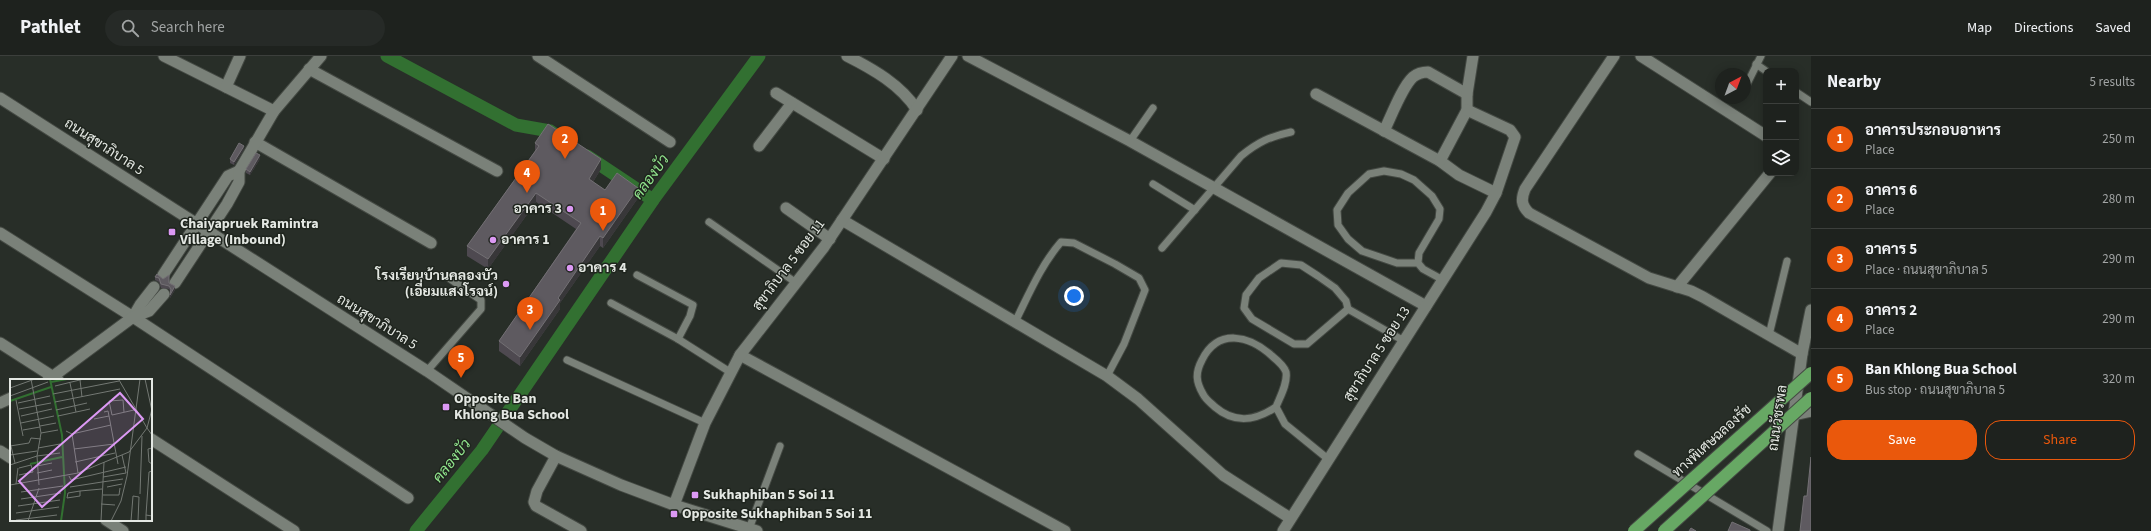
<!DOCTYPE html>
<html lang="en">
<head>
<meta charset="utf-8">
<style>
  :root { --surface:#1e221e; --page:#262a27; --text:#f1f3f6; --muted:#a1a4a4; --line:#3c3f3c; --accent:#ea580c }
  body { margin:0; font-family:"Source Sans 3",Sarabun,sans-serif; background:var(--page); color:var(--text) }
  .controls { position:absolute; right:12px; top:12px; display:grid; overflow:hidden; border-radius:8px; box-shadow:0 2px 10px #0003 }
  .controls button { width:36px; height:36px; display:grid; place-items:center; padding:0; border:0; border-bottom:1px solid var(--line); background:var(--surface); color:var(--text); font:20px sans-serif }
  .compass { position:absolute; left:1715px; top:12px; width:36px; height:36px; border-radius:50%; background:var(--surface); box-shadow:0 2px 10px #0003; rotate:41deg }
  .you { position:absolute; left:1074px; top:240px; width:14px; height:14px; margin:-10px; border:3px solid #fff; border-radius:50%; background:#1a73e8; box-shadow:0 0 0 6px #1a73e833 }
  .badge { display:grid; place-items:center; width:26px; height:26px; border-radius:50%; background:var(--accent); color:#fff; font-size:13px; font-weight:700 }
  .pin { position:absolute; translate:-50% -33px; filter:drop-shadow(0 1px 2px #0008) }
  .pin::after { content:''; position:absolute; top:21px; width:14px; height:12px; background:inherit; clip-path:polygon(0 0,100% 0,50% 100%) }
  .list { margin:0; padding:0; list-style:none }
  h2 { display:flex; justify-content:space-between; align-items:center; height:52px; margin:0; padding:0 16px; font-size:17px }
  h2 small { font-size:13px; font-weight:400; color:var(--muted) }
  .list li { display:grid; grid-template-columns:26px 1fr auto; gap:12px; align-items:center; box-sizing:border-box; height:60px; padding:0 16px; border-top:1px solid var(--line) }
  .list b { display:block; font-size:15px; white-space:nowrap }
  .list p { margin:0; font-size:13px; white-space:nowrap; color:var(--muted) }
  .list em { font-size:13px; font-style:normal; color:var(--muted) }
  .actions { display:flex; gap:8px; padding:12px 16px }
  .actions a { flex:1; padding:9px 0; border:1px solid var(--accent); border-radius:16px; text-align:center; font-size:14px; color:var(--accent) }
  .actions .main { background:var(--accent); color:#fff }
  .icon { flex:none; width:22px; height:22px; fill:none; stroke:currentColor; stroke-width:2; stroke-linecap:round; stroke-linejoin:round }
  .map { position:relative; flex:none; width:1811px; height:475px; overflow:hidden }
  header { display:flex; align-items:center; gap:24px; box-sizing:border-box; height:56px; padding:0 20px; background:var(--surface); border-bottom:1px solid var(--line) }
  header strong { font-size:19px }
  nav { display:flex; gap:22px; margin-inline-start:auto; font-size:14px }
  .search { width:280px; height:36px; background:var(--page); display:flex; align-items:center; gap:10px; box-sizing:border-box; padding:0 14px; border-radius:22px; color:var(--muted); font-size:15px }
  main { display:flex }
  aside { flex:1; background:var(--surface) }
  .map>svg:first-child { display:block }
</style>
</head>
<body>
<header>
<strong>Pathlet</strong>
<div class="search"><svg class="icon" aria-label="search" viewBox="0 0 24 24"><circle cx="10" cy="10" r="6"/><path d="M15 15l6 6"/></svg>Search here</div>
<nav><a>Map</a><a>Directions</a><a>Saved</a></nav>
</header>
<main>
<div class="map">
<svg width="1811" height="475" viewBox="0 0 1811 475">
  <rect width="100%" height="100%" fill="#282e28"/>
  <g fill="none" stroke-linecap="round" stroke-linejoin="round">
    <g stroke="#327031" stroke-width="13">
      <path d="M387 0 516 69 550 75 559 81"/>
      <path d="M587 100 653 144"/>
      <path d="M416 475 482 394 653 144 759 0"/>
    </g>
    <g stroke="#444943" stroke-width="9">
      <g id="service">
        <path d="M1756 8 1766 15"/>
        <path d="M1745 32 1761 0"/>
        <path d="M1796 36 1811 46"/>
        <path d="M1130 85 1153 52"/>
        <path d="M1153 128 1195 154"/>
        <path d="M709 166 795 226"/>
        <path d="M1162 192 1241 100C1258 86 1269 81 1291 76"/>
        <path d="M1418 207H1397L1362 195 1348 183 1338 169 1337 154 1348 137 1369 118 1384 115 1401 118 1414 124 1432 140 1440 153 1439 163 1419 197 1418 207 1423 213 1443 224"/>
        <path d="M637 219 693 249 690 260 678 283"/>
        <path d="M611 247 678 283 730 316"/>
        <path d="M1348 253 1346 245 1335 232 1318 220 1301 209 1281 207 1259 222 1246 239 1244 252 1252 263 1294 288H1307L1348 253 1404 285"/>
        <path d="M1015 266C1029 238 1041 209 1061 186L1074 187 1115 208 1139 222 1145 234 1124 288 1107 320"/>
        <path d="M1769 279 1787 205"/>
        <path d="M567 304 705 367"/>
        <path d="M427 315 481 253V244L449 222"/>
        <path d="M1276 351C1255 365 1235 368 1215 351 1211 347 1206 344 1203 338 1196 326 1195 317 1202 304 1218 272 1249 279 1272 300 1277 304 1284 310 1286 316 1288 327 1280 341 1276 351L1285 368 1328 403"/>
        <path d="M1638 398 1767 475"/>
        <path d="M749 473 780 390"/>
      </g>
    </g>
    <g stroke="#444943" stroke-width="13">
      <g id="minor">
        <path d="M164 0 274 55"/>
        <path d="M538 0 670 86"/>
        <path d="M847 0C873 13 901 29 917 54"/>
        <path d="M968 0 1130 85 1426 250"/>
        <path d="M1614 0 1525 133C1521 143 1521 149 1529 157L1649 222 1691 235 1703 241 1802 298"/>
        <path d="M1641 0 1766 80"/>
        <path d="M309 13 497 115"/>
        <path d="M226 31 240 0"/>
        <path d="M776 37 884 103"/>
        <path d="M1316 38 1440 105 1459 119 1496 137"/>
        <path d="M1384 75C1391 61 1402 31 1413 21 1418 17 1423 16 1428 16L1467 38"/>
        <path d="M255 86 431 187"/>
        <path d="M759 90 792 47"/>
        <path d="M1440 105 1467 54V38L1473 0"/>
        <path d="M786 152 830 183"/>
        <path d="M842 164 1107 320 1138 343 1223 419 1290 462"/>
        <path d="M0 177 133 261 408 442"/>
        <path d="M163 219 228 120 239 115"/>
        <path d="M175 227 227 148 239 126V115L274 55 321 0"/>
        <path d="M1677 231 1770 117"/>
        <path d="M133 261 140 249 154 231"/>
        <path d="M0 287 58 324"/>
        <path d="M740 299 1065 475"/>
        <path d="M48 324 133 261 149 255 164 238"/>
        <path d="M0 347 11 342"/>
        <path d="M1794 359 1811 355"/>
        <path d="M151 383 294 475"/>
        <path d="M0 395 11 402"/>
        <path d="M556 400 537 435 534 446 536 450 581 475"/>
        <path d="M674 449 705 367 740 299 824 191 952 0"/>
        <path d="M106 464 123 475"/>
        <path d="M1283 475 1486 156 1496 137 1515 81 1510 74 1467 54"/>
      </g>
    </g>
    <g stroke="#444943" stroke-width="13">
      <g id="tertiary">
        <path d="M0 42 427 315 525 382 556 400 621 429 674 449 757 475"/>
        <path d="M1778 475 1802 298 1811 254"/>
      </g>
    </g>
    <use href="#service" stroke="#7a8179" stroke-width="7"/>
    <use href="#minor" stroke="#7a8179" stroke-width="11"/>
    <use href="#tertiary" stroke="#7a8179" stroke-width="11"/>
    <g stroke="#444943" stroke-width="14" stroke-linecap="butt">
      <g id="motorway-bridge">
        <path d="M1634 475 1811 317"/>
        <path d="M1664 475 1811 342"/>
      </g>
    </g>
    <use href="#motorway-bridge" stroke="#67a864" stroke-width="12"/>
  </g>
  <g fill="#4e4950">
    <path d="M535 87 601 113 593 126 605 134 638 142 603 192 600 190 560 247V253L520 310 499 295V285L576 173 536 146 488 213 467 200V190L535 95Z"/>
    <path d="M244 93 234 109 230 107V103Z"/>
    <path d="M260 103 250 119 246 117V113Z"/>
    <path d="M155 221 169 227 175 234 170 242V235L169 233 161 232 159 226 155 224Z"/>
  </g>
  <g fill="#383739">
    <path d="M244 90V93L234 109V106Z"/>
    <path d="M260 99V103L250 119V116Z"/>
    <path d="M601 103V113L589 132V123Z"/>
    <path d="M638 132V142L603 192V182Z"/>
    <path d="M536 137V146L488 213V203Z"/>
    <path d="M600 180V190L560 247V253L520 310V301L558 242Z"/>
    <path d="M175 230V234L170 242V239Z"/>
  </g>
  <g fill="#5e5a60" stroke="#737074">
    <path d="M548 68 601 103 589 123 605 134 617 117 638 132 603 182 600 180 558 242 560 244 520 301 499 285 581 167 536 137 488 203 467 190 539 90 535 87Z"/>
    <path d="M239 87 244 90 234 106 230 103Z"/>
    <path d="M256 97 260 99 250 116 246 113Z"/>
    <path d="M157 218 163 223 169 219V227L175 230 170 239 171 233 169 230 161 228 159 222 155 221Z"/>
    <path d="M1811 401V475H1800L1804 440H1807Z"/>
    <path d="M1732 466 1750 474V475H1728Z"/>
    <path d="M1691 472 1696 475H1689Z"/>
  </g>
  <g fill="#dc99f4" stroke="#1f251e" stroke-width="1.5">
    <circle cx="570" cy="153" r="4"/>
    <rect x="168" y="172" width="8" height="8" rx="2"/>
    <circle cx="493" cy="184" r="4"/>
    <circle cx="570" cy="212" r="4"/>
    <circle cx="506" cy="228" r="4"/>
    <rect x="442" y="347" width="8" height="8" rx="2"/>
    <rect x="691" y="435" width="8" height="8" rx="2"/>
    <rect x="670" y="454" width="8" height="8" rx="2"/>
  </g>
  <g text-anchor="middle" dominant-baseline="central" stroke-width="3" stroke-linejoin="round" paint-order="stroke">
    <g font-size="14" fill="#e4e8e3" stroke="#1f251e">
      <text transform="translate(104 91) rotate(33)">ถนนสุขาภิบาล 5</text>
      <text transform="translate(789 209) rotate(-53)">สุขาภิบาล 5 ซอย 11</text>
      <text transform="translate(377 266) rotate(32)">ถนนสุขาภิบาล 5</text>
      <text transform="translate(1377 298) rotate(-57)">สุขาภิบาล 5 ซอย 13</text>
      <text transform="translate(1778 362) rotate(-82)">ถนนวัชรพล</text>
      <text transform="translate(1712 385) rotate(-42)">ทางพิเศษฉลองรัช</text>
    </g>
    <g font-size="14" font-weight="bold" fill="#e4e8e3" stroke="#1f251e" text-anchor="start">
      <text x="562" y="153" text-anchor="end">อาคาร 3</text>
      <text x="180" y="168">Chaiyapruek Ramintra<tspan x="180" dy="16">Village (Inbound)</tspan></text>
      <text x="501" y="184">อาคาร 1</text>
      <text x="578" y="212">อาคาร 4</text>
      <text x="498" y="220" text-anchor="end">โรงเรียนบ้านคลองบัว<tspan x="498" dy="16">(เอี่ยมแสงโรจน์)</tspan></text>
      <text x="454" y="343">Opposite Ban<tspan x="454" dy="16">Khlong Bua School</tspan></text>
      <text x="703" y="439">Sukhaphiban 5 Soi 11</text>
      <text x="682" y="458">Opposite Sukhaphiban 5 Soi 11</text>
    </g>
    <g font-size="15" font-style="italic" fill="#91e58d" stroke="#1f251e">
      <text transform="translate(651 121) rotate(-54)">คลองบัว</text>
      <text transform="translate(452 405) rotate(-51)">คลองบัว</text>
    </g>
  </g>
  <g transform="translate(10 323)">
    <rect width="142" height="142" fill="#282e28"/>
    <path fill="none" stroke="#327031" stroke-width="2" d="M40 0 52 56 55 114 51 142M41 3 57 0M0 22 41 8M20 85 52 78"/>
    <path fill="none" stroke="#737873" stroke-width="1" d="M21 0 31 54 27 77 29 106M135 0 142 32M70 1 72 18M109 1 137 49M60 4 66 33M45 7 74 0M0 9 25 0M43 15 109 2M0 17 38 3M6 21 13 57M45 23 110 10M8 24 40 17M9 30 41 24M142 30 137 49 142 56M46 31 77 24M94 33 98 32 99 37 108 85M114 33 113 21 99 22 102 36 124 31M11 37 42 30M48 37 80 30M84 40 99 37M11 44 44 37M30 47 46 44M13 51 30 48M56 52 62 55 68 94M31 54 48 51M62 55 101 46M0 63 5 84M0 67 19 64 21 59 31 60M28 69 50 65M142 69 138 70 139 83 142 85M64 70 104 65M0 76 27 72M65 83 105 74M0 86 27 77 50 74M27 87 42 84M9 89 21 86 23 93M27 94 42 91M9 96 23 93M59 97 61 101 116 88M93 98 116 94 112 76M92 103 113 100M6 105 8 89M0 106 68 94 119 73 137 49M60 108 92 103M97 108 112 105M70 112V117L57 119 58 114 70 112 92 110M11 113 53 107M130 115 132 57M93 116H109L110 109M11 120 51 114M91 125 105 126M8 127 50 121M6 134 49 128M136 136 139 93 142 92M6 141 47 136M18 142 29 109M91 142 94 83M101 142 111 122 117 97 130 0M121 142 123 117 129 118 128 142M136 142V136L142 137"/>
    <path fill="#dc99f4" fill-opacity="0.15" stroke="#dc99f4" stroke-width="2" d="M110 14 133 40 32 128 9 102Z"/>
    <rect width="142" height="142" fill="none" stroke="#e4e8e3" stroke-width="2"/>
  </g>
</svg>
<div class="controls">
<button>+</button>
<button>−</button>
<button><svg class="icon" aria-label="layers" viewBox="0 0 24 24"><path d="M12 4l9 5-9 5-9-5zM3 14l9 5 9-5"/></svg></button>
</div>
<svg class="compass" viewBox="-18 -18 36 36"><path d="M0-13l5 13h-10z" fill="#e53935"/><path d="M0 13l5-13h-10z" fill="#a1a4a4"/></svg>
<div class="you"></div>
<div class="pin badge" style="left:603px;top:175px">1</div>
<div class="pin badge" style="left:565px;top:103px">2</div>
<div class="pin badge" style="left:530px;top:274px">3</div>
<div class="pin badge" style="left:527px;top:137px">4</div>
<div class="pin badge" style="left:461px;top:322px">5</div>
</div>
<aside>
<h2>Nearby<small>5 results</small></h2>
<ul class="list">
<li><span class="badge">1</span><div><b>อาคารประกอบอาหาร</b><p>Place</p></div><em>250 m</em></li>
<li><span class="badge">2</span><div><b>อาคาร 6</b><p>Place</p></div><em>280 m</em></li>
<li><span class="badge">3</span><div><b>อาคาร 5</b><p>Place · ถนนสุขาภิบาล 5</p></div><em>290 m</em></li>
<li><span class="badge">4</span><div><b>อาคาร 2</b><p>Place</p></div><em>290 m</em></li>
<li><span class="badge">5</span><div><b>Ban Khlong Bua School</b><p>Bus stop · ถนนสุขาภิบาล 5</p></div><em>320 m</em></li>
</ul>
<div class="actions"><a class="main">Save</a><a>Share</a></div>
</aside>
</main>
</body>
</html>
